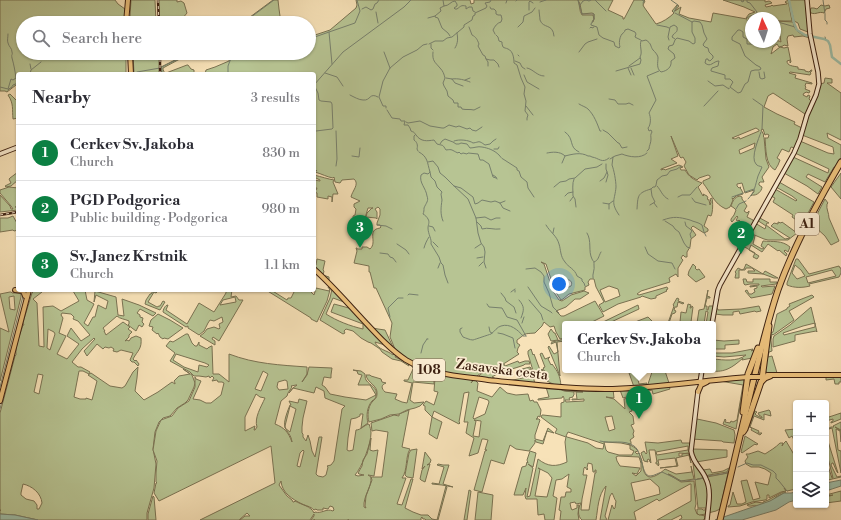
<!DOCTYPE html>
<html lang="en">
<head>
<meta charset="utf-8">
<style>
  :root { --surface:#fff; --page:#f2f2f3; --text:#2b2b33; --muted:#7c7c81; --line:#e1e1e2; --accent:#0b8043 }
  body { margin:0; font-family:"Libre Bodoni",serif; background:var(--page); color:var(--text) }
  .controls { position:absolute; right:12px; bottom:12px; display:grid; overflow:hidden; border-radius:4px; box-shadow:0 1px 3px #0004 }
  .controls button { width:36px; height:36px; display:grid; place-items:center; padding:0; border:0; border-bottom:1px solid var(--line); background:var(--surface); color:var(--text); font:20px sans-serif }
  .compass { position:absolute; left:745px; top:12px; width:36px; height:36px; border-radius:50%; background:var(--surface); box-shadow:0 1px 3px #0004; rotate:356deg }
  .you { position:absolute; left:559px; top:284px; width:14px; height:14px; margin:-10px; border:3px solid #fff; border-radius:50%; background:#1a73e8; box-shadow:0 0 0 6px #1a73e833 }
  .badge { display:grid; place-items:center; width:26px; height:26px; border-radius:50%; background:var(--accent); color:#fff; font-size:13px; font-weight:700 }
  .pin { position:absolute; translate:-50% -33px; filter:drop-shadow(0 1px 2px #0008) }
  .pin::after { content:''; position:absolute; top:21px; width:14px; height:12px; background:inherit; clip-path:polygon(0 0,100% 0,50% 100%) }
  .popup { position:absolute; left:562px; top:321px; width:154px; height:52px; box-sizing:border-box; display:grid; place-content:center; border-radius:4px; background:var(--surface); filter:drop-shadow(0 1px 3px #0005); font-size:13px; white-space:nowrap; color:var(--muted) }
  .popup b { font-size:15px; color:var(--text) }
  .popup::after { content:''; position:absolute; left:50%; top:100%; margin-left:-8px; border:8px solid transparent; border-top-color:var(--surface) }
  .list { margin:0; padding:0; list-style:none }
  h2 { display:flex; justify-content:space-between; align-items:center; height:52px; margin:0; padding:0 16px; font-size:17px }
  h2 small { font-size:13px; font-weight:400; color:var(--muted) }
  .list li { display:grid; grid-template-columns:26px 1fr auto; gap:12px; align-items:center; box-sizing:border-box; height:56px; padding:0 16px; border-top:1px solid var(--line) }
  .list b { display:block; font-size:15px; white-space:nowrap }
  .list p { margin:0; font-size:13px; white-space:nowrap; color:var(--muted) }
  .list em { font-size:13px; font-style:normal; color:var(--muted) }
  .icon { flex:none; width:22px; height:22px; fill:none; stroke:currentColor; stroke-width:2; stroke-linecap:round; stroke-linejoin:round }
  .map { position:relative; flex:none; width:841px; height:520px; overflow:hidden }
  .search { position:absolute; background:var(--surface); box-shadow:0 1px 3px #0004; left:16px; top:16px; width:300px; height:44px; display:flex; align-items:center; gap:10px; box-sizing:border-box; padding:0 14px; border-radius:22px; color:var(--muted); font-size:15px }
  .panel { position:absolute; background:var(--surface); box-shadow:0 1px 3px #0004; left:16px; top:72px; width:300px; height:220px; border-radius:4px }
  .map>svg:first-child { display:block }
</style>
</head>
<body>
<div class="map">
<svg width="841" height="520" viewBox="0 0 841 520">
  <rect width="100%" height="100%" fill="#f7e2b8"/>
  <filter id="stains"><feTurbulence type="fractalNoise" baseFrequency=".005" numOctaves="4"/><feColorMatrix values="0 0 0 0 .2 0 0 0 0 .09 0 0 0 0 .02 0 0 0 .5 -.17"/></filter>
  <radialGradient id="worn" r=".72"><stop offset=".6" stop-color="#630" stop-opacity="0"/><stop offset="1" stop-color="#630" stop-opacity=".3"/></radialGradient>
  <g fill="#b7c493" stroke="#7a7252" fill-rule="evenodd">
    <path d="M0 0H115L118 4 125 9 124 23H23V53H126V74H18V85H16L7 92 5 91H0Z"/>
    <path d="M131 0H155L156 23H136V19L130 17Z"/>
    <path d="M158 0H177V2L181 1 184 3 187 13 182 19 177 22H174L170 18H159Z"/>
    <path d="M273 0H278L279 9 281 23H242Z"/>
    <path d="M356 0H470L471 4 474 3V0H578C580 5 579 11 582 15H593L594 19 592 22H593L594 19V14L592 13 582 14 580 4 578 0H613L608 10 623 17V19H624L634 0H644L645 1 643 5 644 7 656 24C663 22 669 18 674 13L672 11 677 5 679 6 675 11 681 7 679 14 689 18 711 22 713 13 747 19 746 18 749 14 755 12 744 7 723 0H765V2L769 1 771 2 772 3 765 5 766 7 771 6 772 5 773 6 787 4V3H786L785 2 788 0 792 21H775V18H751V19H748L751 20V42H775V41C777 40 779 41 781 42L780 36 775 37V21H777L793 22C795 32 800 34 810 37V38L803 36 794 37 793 35 788 36 787 39 788 46 784 45 783 46 779 47 777 44 773 47 771 54 780 47 784 48 788 47 791 62 790 63V60L787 61C787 66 793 66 798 67V69L805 70V71L809 72 811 70H812L811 72H810L811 73 810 75 790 72 789 73 796 75 795 78 812 83V84L806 83 805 86 806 87 805 89 810 91 809 93 806 92 805 93H804L803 95 807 97 808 95 810 96 809 99 812 102 803 125H802L805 114 773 93 768 96 764 107 777 114 795 122 794 124 802 128 795 148 791 147 789 152 782 149 777 158 780 160 778 165 775 170C765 165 766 148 765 138H768L769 135 767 134 765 135 763 129 761 130 764 135 763 136 764 137 766 159 769 167 762 177 764 182H760L759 183V185L762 187C762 191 757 196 752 195L751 196V195L754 192V190L745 193 742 183 737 184V186L739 188 741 187 740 188 741 189 743 193V194L736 196 733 199 732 198 733 200 730 207 726 209C714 204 711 193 703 183V181L710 178V176L708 175 699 178 697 180 689 175 684 166 686 162 683 157 681 158 680 157 671 136 678 156 671 159 677 163 661 169V170L664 169 665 170 679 165 683 167 680 168 681 170H685C689 177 694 180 702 183L698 187 703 196 704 195 703 194 707 196 708 198 707 199 709 200 710 205 711 202 710 199 712 198C713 202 713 212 711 216L708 215 704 226 708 229V231L704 233 693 226 691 228 696 235 691 239 690 247 687 252V257H685L683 255 681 258 683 260 678 268V277L676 274 669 278 670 282 641 291 637 294 639 295 667 287 668 289 666 290 667 291 656 296V298L651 299 642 296 641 297 618 304 603 312 599 305 604 302 596 287 594 279H590L588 282 589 285 585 287V290L569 294 563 299 561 300 555 291 553 285 559 291H561L571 286C573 282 570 279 566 280L564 283 565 287 562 290H559L552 282 546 264 541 262 544 264 553 291 559 300 562 301 571 295 584 291 589 293 580 299H575L566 307 556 311 561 316H564L595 301 604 316 588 324H565V338L560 339 556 332 554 326 550 327 544 322 542 326 535 333C522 334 527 333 517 340V343L520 345 518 348 517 352 519 354C514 357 510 360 505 363 496 368 484 369 476 377L433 371 406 359 395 349 390 337 392 323 376 288H374L370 272H369V266L354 263 357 251 356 248H357V249H362V247H367L370 249C378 242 366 230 380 228L381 227 380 225H377V223L380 215V209L378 207 375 209 377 212V219L376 218 366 217 367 213 372 208H373H368L365 218 363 223 356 224V226H354L353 216 355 215 356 209 354 207V204L360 201 351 197C352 191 360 184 354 179L342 180 340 183 335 182 334 177 333 178C327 177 322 174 315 172L314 175C322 177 328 179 334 180L333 182 338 194H333L332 202V197L328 196V199L317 197V193L314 192V189L316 190 317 188H314V180L320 181V180L314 177V173L315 170 317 171 314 168V74H205L206 70 215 67 229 61 232 53H309V37L330 30 356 8 357 5ZM756 128 759 130V131L740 139 739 137 735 139 732 138ZM755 143 754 148 740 154 739 150ZM609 286 618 289 620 296 605 302 600 290Z"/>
    <path d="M789 0H806L808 32 800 29 798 23 794 21Z"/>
    <path d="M821 5 825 6 829 5 830 8 826 9 824 13C819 11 816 15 811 13L810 11 811 8H814L817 9Z"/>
    <path d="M133 53H160V74H134Z"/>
    <path d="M189 53H191L163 68C163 70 164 73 166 73L187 65H188L191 69 194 70V74H161V67Z"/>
    <path d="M825 78 832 79V83H827L841 93V140L827 133 828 138 841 145V158L836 167H834L825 182 808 174 806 177 822 187 818 194 807 186 784 173 793 157 828 173 829 169 795 153 800 141 828 153 834 154 833 147 802 135 806 119 820 84 824 83Z"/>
    <path d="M10 94 18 102V118L13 119C12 109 14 104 8 95Z"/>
    <path d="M18 172V180L11 186 6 187 5 186 11 183 9 179 10 178Z"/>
    <path d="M841 173V199L831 187Z"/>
    <path d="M779 182 814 202 802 224 792 217 793 215 773 202 775 198 771 196 775 189 796 201 797 200 792 196 776 187Z"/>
    <path d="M9 187 18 188V206L15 207H18V210L0 212V195L10 206 11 209H13L11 206 0 193V190Z"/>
    <path d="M740 196 742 197V199L747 206 744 211 747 213 749 211V212L747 217 753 220 754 223 746 235 745 238 731 228 733 224 737 226H740L742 224 740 223V221L739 220 738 221 736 220 738 217 737 216 732 222 731 221V219L734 215 736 210 734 208 731 206C733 201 734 197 740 196Z"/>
    <path d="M825 199 828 203 827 204C826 209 829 213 829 218L839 241 831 245 825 236 812 224Z"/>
    <path d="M13 216 18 225V230L14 231 13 230 0 232V218H8Z"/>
    <path d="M758 217 769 223H767L766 225 785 239 790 238 771 226 774 223 778 224V222L781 223 782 222 797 233 788 240H768L764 239 752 234 751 232 755 223 765 229 766 226 757 220Z"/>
    <path d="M750 234 755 236 753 244 762 249 764 248 761 246 763 241C773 242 782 240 790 247L788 252 785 250 784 251 787 254 786 256 779 250 778 251 768 244 762 252 751 245 749 250 759 256 757 259 753 257 755 253 743 246Z"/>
    <path d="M317 259 325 261 323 270 324 271 323 275 329 277V280L314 266V264L316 265Z"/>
    <path d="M796 259H798L809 274 839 266 840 268H841V273L839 277 809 284 810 286C802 288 794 288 787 285V283ZM795 265 801 270 805 276 797 279 792 273ZM832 270 836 276 808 283 806 277Z"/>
    <path d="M693 264 696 267 695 268 697 270 699 269 705 277 696 282 688 275 689 271Z"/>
    <path d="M746 264 763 274 765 271 778 278H774L763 274 748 273V271H755L752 268H746L745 270H739V278H735L736 273 735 272 738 268 742 270 744 269Z"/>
    <path d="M314 270 331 286 327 301 317 322 311 319V318L266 290H271L287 300 288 298H291L295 290H309L314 295 316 288 329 291 330 288H328L329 286C328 284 326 282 323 281V279L318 274 315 273Z"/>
    <path d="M743 279H746L747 282H753V279H770V282H777L776 284 761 286 762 287 775 286 772 294 751 298 745 291 747 290 749 294H752L753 293 755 292 754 289 757 288V286L750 287V286L759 285V284H750L745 285 744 284Z"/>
    <path d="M332 289 396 355 395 357 408 363 409 366 401 361 392 359 382 352 380 349 371 343 368 342 361 338 353 331 346 329 344 331 345 333 343 334 320 320 330 298ZM333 298 344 302 349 308 334 304 331 312 363 324V329C350 326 337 321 326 314ZM375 342 385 345 394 352V354L393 355C387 350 378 350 375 342Z"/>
    <path d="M35 290H43L42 292 33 299 37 303 39 346 44 347V346L43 307 53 306 61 311 79 301 73 291H75L73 290H85L87 300 94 304 91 310 84 323 88 326 93 317H95L98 305 106 309 108 301 96 295 94 302 95 291 116 297 118 315 124 316 122 299 139 305 156 313 153 316 140 309 137 313 140 315V317L143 318 142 322 144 324 142 327 139 325 136 331 128 325 129 324V321C125 319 120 319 117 316L103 328 105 331H104L106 335 123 322 130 327 128 329 132 332 129 335V337L125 341 127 340 129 341 131 338 136 336 141 338C142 349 138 350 133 359L135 361 136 360 139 364 138 366 134 362H132L130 360 133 353 121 350 117 352 113 351 114 349 111 347 109 348 105 347 103 349 97 344 87 356 84 351 95 339 94 338 82 349 72 362 78 367H81L90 372 89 374 83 371H79L74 397 80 399H86V398L92 400 97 381 88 375 91 373 110 386 122 388 125 386 133 372 138 367 137 378 135 391 144 400 158 392 172 382 175 384V383L174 381 179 376 190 374 183 369 192 375 195 383 194 387 188 400 185 403 177 408 170 416 163 418 159 422 155 432 153 449 156 464 154 488 147 513V520H38L15 515 0 514V511L1 510H0V413L15 356 16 355C15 346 20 334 23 325H24L23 323 24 319 32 293ZM62 313 71 314 74 317 73 319 78 321 90 335 81 341 71 328 67 336 79 344 67 359 57 354 66 336 59 333 63 318 61 315ZM48 329 54 332 55 334 50 350 47 348ZM38 374 43 375 39 394 34 392ZM23 484C32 486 41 493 42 503L39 509H37V505L34 501 26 499 21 495V493Z"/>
    <path d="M153 290 157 292 156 293 154 292 148 302 157 307 159 306H160L163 301 165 302 160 310 145 304 146 300 150 294H151L153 291Z"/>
    <path d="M226 290H232L231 297 236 296 239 300H243L219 341 213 337 212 339 215 341V345L200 336 204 333 207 329 214 327 219 329 220 328 219 324 223 322 222 317 214 321 210 320 208 323 204 331 199 335 188 328V326L186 327 163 312C163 310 165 305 168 305L166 310 187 324 199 303 214 312 226 293ZM235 297 236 302 220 305 223 300Z"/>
    <path d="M708 290 707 296 710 297V298H707L705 306H707V310H708L709 306H714L711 324H706L708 312 706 311 704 324 697 323 699 310 704 309Z"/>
    <path d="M10 292H11L12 293H19L21 294V297L0 381V328L9 332 0 294ZM14 296 15 309V310L10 309 9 297Z"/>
    <path d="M812 295 814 297 789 311 794 320 773 335 772 334 771 340 772 351 769 352 768 357 772 356 777 373H768L765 371V369L771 333 773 332 777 314 787 309V308L790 306 789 304Z"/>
    <path d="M677 298 679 299 678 301 684 303 683 304 678 302 677 307H675L674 310 676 311 675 313 672 314 669 323H668L674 306 673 305Z"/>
    <path d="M688 304 691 305 690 308H691L692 306 693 307 691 322H696V324H691V323H673L672 324V323L680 322 681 312 686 313Z"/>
    <path d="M638 305 639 309 609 323V324H599Z"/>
    <path d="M759 306 761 311 756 312 755 311 740 314 739 311 733 312V315H723L715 314 716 308 718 309V310L741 309Z"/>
    <path d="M811 307 817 332 816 331 795 335V341L773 347V339L774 336 790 325ZM815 323V327L784 335 783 333 803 326Z"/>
    <path d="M158 314 170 320 183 328 168 339 164 338 163 339 160 337 158 333 157 334 152 330 153 327 149 326 151 320Z"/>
    <path d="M648 317 653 322 649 324H630Z"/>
    <path d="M373 328 378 329 385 330 393 347V348Z"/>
    <path d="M551 329 554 333H555L558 340 551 341 548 334Z"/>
    <path d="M186 334H188L192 343 195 346H197L199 342V345L207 349 209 347H210L211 346H212L213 374H219L229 382V354C255 364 280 365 307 367V374L302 382 307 375 309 367 332 368 331 375V378L324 377 322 385 325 387 330 394 345 397 366 400 376 395 370 385H358L362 375 358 374 357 371 353 370 361 371 365 374C365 376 365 378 366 380 370 386 378 387 376 396 376 399 374 399 372 401 367 407 366 416 368 423L361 428 363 414H360V416L356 418 351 419 348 438 347 450 349 451 353 450 356 430C361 430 364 425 369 424 370 427 371 430 371 433 371 444 362 467 355 475L358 476 364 475 359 474 358 473 362 466 363 460 367 454 371 438 370 450 373 451 378 450 374 476 368 475 371 477C372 487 363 496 364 507L366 508 365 506 366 496 372 480 371 477H382L388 432 376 430 372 431 371 423 394 415 399 416V414L409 410 402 447 410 449C405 457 408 470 402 478H406L397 504 402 505 411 479H413L405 508 413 512 421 515H428L432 519 437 520 446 486 447 487 438 520H426L425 519H423L422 517 421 518V520H349L348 519V520H315L314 519V520H311L314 516V514L310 520H240L245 516H250L247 513 239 520H200L275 483 271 446 159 501 154 493 156 483H157L156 482V473L157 461 153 450 156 431 161 420 172 416 178 408 189 401 195 387V377L196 379 201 381 193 399 200 400 206 403H211L221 395 224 383 222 382H218L217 380 212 381 214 378 212 376 210 378 209 376 206 377 199 376H194L190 372 170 361 175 353 166 346 170 341 173 342ZM176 354 205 363 209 365 207 367 199 365 198 372 184 367 173 360ZM263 371 268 374 261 391 255 389ZM285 380 287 381 288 389 279 390 277 387 278 382ZM296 385H297L293 388 289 393 293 388 314 393 316 387 324 391 325 398 345 406 342 409 334 461 331 465 327 466 328 467 326 475 323 477 318 476 316 474 322 437H319L315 457 312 451 310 441 308 435 306 441 303 437V434L302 433V427L303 418 307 401 299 399 298 403 289 401 291 405H290C288 410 283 422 285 427 287 433 291 434 292 442 288 432 285 428 275 424L281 401 287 396 288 393 292 387 291 386ZM256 394 260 397 265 398C261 407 254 418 257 427L255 430H254L255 426 245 431V417ZM290 406 296 409 290 432 285 428V426ZM303 450 304 451 300 467 297 466 300 453ZM281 481C282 493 292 499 302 504 306 506 310 506 314 510L316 509 317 510H323V508L328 509 330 506 333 507 334 510 333 511C326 508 322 514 315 512L314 513C311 506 302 505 295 501L294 502H293L292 500 287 496 279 485Z"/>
    <path d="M565 339V341L557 342 560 376 548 347 549 346 554 354 558 352 556 342 551 344 552 342Z"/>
    <path d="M713 340 724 341 739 340V344L725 345V349H713Z"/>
    <path d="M531 349 533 355 534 354 540 370 544 369 543 368 545 367 540 354 542 353 545 359 550 357 548 359 551 365 552 364C558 372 560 375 561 386H557L547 381 549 380 544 370 541 371 545 380 534 374 528 354V351Z"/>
    <path d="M753 349 751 351 754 350V353L752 358 742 360 743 358C732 368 723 374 708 370H713V359C724 360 737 362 746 355L724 357 713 356V353H732Z"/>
    <path d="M518 361 519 363 525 361H529L530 364H525L524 365C514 369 501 371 492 377 504 384 520 379 532 375L531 369 523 370 522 369 530 367 531 368 535 384 478 377C483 370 496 368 504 364L505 366Z"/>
    <path d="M410 364H411L473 380 471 383 474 380H475L478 383 477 391 492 397 500 387 507 393 516 395 528 394 530 401 533 400 534 402H537L541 410 540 417 538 416 537 419H536H539L540 420 535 435V439L543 441 548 428 554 433 547 431 543 444 536 442 535 440V443L529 451 516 449 510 445 504 464 491 460 482 492 474 490 485 451 487 450H485L488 440 484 439H482L478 453 469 456 474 438 466 433 468 422H464L469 392 464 393 459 422 460 423 459 424 434 411 432 417 442 422 437 439 429 434 432 417 425 410V406L423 405 426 401 434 405 438 392 434 391 435 378 433 376 417 371 413 368ZM479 397 488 400 489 402 485 414 474 419 473 418ZM474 420 481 421V422L479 437 473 436 476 421Z"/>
    <path d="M413 369C419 373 429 374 434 379V384L413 382 410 400 414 403 424 402 420 406 415 408 407 410 399 414 390 415 381 419 369 422C367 416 368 407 372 402 375 399 377 398 377 394 378 385 367 383 366 375H370L371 376 381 379 382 382 386 383C381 385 381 388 385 392L397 394 395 399 402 402 407 403 412 383 404 381V380H408Z"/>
    <path d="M628 370H636L639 384 647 383 646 385 634 387Z"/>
    <path d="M665 371 669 383 649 385 648 384 652 372Z"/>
    <path d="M826 375H841V382H839V384H835L834 379 826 380Z"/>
    <path d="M742 379 744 380V383L736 429 723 424 725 419 726 420 725 422 730 423 731 421 733 422 737 420 743 385 720 381Z"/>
    <path d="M669 386 670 389 653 394 652 390 648 391V392H646L648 388Z"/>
    <path d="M546 387 560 389 564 391 574 392V395L573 396V397L569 398 570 400H565L566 402 584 401V399L572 400V399H577L576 392H583L566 391 562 389H613L614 398 606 397 614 399 625 409 624 399 629 398 632 411 629 412 633 416 634 424 631 425 634 431 633 434 634 437 630 440 631 442V444H628C632 446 635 447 638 451L635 452 637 454 639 453 642 461 641 463 639 457 618 456 616 457 617 461 620 466 640 468 637 474 632 473 636 476 641 471V463L642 462C643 466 643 472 646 475 651 481 662 472 665 469L676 474 692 472 691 466 694 479 681 481 671 475 668 474 681 482 694 481 696 504 695 508V509L697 514 705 516V518L703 520H679L682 518 681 515 671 520H657L691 501V484H690L659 501 657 499 634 512 636 520H608L612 505 614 509 615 508 616 501C614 499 614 496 612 493L610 496 605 516 607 520H600L606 486C598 495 598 508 596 520H582C577 516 578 508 581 503L576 504 575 502 570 503 571 508 572 510 577 508V505H579L578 514 579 520H560L561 511 559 510 561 497H565L566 492H571V489L567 487 569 474 562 479 556 480 553 496 557 498 554 520H545L544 514 538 515 537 499H526L525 496 526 488 523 495H514L522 467 526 466 527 462 528 463 527 460 530 451 536 453 533 467 528 464 533 468 527 497 530 496 538 459C548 467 556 467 567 462L565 442 566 437 555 433 557 429 541 417 542 415H543L561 417V403L564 402V398L563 396 562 398 538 400V399L549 397ZM612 416 615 429 609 431 605 417ZM568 432 604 444 603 449 596 448 588 443 567 437 566 436ZM604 442 621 443 630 445V449L634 451 632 455H619L608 452 606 450ZM588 463 592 464 593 472H595V470H596V473H595L589 510H581L582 499 587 475H583L584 468 585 467 587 470 588 469 587 468ZM538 468 548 473 552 478 547 497 535 496 540 469ZM650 479 659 487 660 494 635 501 634 495 631 483Z"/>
    <path d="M635 389 636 394C631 395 628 397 623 398L620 390Z"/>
    <path d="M769 410 770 411 771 416 764 414V420L754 416 750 427 759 431 758 433H762L760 435 751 430 752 428 747 426 750 424 755 411 757 412 755 414 756 415 762 418V417L759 415 758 413Z"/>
    <path d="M841 413V419L831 423V422L833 421V419L826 421V418Z"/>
    <path d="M697 419 716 423 734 430 735 435 734 443 723 442 722 441 692 439 695 420Z"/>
    <path d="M841 422V430L835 427 841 431V442L840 431 836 429 838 450 841 451V473L832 428 826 430 831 427H834L833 426Z"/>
    <path d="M796 429V444L792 436 789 438 785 430Z"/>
    <path d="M826 435 838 473 837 472 833 463H832L831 465 837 477 841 476V477L828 480 826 477V460L832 478H833L828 458 826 459Z"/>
    <path d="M745 436 758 444 756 445 755 444 742 453 741 452Z"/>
    <path d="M681 440 682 443H690V454L679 453V456H682V454L688 453 689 455 691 463 689 455 676 458 678 466 660 468 677 466 675 458 658 460 659 465 658 466V464H656V462H657L655 450H649L651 463 650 462 649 459 647 460 648 462 644 461 641 453 644 451 646 454 647 453 645 442 658 443ZM688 446V450L657 455 656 452Z"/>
    <path d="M786 441 796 458V489L787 491 784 488 786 491 781 492 769 498V495H767V499L765 500 752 502 740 506 728 507V506L730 505 733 492 737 504H742L746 502 741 481 747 480 753 500 760 498 755 482 768 485 771 473 765 469 759 467H751L746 464 745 461 748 457 746 454H749L758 451 765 454C771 450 775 448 780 443H783L782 446 784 443Z"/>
    <path d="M417 449 413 478 407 477 405 475 409 453 411 450Z"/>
    <path d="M693 449 727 450V457L696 462 692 454Z"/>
    <path d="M425 452 431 460 430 463 427 465 430 464 425 482 421 480 420 479 422 470 425 466 422 469Z"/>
    <path d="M693 463 694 464 705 477 695 480Z"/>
    <path d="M438 464 443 465H449L443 484 453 487 442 485 432 484V483L439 484 444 467 437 465Z"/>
    <path d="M698 464 703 470 710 469 712 473 723 471 729 468 727 472 709 475 706 476Z"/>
    <path d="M728 473 720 509 716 511 708 513 707 477Z"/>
    <path d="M705 478 708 489 706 514 699 515 697 513V509H702L703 510H705L706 508H698L695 480 698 479Z"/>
    <path d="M469 490 471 491 467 520H464Z"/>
    <path d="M841 491V501L826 503V497L833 495 826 496V495Z"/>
    <path d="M478 492 493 495 491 520H475Z"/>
    <path d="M783 492H786L776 497 772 501 757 506C754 504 750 508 747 505L756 502 763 503V502C770 500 776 495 783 492Z"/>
    <path d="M153 496 154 497 156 520H148V514Z"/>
  </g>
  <g fill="#9ebfaa" stroke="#77806d">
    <path d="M841 480V486L826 491V483Z"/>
    <path d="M796 492V500L789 502 776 510 742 520H715L770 501 784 493H791Z"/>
    <path d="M0 514 15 515 38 520H0Z"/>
  </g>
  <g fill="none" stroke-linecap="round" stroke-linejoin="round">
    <g stroke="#77806d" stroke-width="1">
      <path d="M443 0 444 6C449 6 451 1 455 1L457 4V6L454 8 455 9H457C461 6 461 5 466 6V9L469 7H472L473 11 475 12"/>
      <path d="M578 0 582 14H594V19L591 24V25L597 27 599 35 603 38 614 42 615 46 619 48 620 47C619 44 619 38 622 34 623 33 625 32 625 30L628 29 635 32 636 34 635 37C638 39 640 39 642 41L646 40C652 44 650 46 653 50 655 52 657 54 658 57 658 63 656 68 661 72 667 71 672 67 671 61L675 58 674 54 668 49 669 46 673 45 675 40 677 38 689 41 693 44 695 43V38L692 32V22L694 21 700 22 702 25 704 33 707 39 704 43 703 45 705 47 708 48 709 52 713 56V58L710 61 708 60V59H706L705 63C711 68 713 61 719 61L718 66 712 68 711 70V71L725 75V79H730L733 82 730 87 738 93 741 92 745 84 748 82 751 71 755 70H759L761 69 760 67 756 65 745 56 740 44 732 40V37L738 30H740L743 32V37L747 39V44H759L762 42"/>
      <path d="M595 0 606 11"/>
      <path d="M642 0 644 1 643 3"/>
      <path d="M671 0 678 5"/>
      <path d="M741 0 742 2 744 1 743 0"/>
      <path d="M747 0V2L750 3 757 12 756 14 750 16 747 18"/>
      <path d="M823 0 825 14V20L827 22V24"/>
      <path d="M516 1 517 0"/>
      <path d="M540 2 546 0"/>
      <path d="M506 3 507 0"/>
      <path d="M580 5 583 1 586 0 589 1 591 0"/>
      <path d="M444 6 440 8 441 11 435 16V17L438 18 442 28 448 33 450 36"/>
      <path d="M490 7 491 9H494L496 11V14L498 15H501L502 19 501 22C497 23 495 26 493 30L495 34"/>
      <path d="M362 9 366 7 371 10 373 9 375 4 377 3 379 0"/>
      <path d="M529 10V2L530 1 533 3"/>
      <path d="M539 10C539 12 540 18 540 20 543 29 553 23 554 36"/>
      <path d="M376 12 378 23"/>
      <path d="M674 12 677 6"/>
      <path d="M675 13 692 22"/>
      <path d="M428 18 435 16"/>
      <path d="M278 20 279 23"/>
      <path d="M747 20 748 22 751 24"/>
      <path d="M243 23 274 0"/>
      <path d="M775 23 778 22 795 27"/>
      <path d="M657 25 667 27 669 28"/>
      <path d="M469 27 472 35C476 37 477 39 479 44L478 46 483 55 485 56 486 59 490 60H494L498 64 499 67"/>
      <path d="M518 27 523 22 524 16 532 12 535 8"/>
      <path d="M590 28 591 27 592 28 594 27"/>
      <path d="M775 31V34"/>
      <path d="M329 32 332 64"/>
      <path d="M496 35 498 37 499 41 502 42V44L503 47C504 48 506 48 508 49 513 51 514 58 514 63L517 65 521 78 525 87 524 94 526 101 525 111 528 115 527 118V120"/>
      <path d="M825 37 826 40"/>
      <path d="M309 39 355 23 360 11 357 0"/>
      <path d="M669 40 668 37 670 27 674 25 677 27C678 33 675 32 673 35L672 37 675 39"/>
      <path d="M429 44 435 41H443L447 38 452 37 464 27V25L472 20 473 16 475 15V13L486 8 487 6 485 3 490 2 491 0"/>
      <path d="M431 44V48L433 50"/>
      <path d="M455 48C458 43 458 39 457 33"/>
      <path d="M384 52 390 68"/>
      <path d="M433 52C432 61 435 62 440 68 443 71 444 74 445 78L443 83 444 86 447 91 448 96 453 100 454 103H458V107H461L462 109C466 110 470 109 474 110L480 107"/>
      <path d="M579 52 585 44 588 42 597 39"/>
      <path d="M518 55 519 56"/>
      <path d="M486 59 488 62V66"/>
      <path d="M515 61 520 63 522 67 525 69"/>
      <path d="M30 64 31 69"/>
      <path d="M629 66 640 58"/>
      <path d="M162 67 190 53"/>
      <path d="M162 68V74"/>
      <path d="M527 68C533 69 537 76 544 76"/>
      <path d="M628 68 631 75"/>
      <path d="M631 68 634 75"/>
      <path d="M616 71 640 64 641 60 640 57C643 52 639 46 641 41"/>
      <path d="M137 72 160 68"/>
      <path d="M759 72 760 78 762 79 765 78 764 72"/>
      <path d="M325 73 337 77 343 86"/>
      <path d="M30 74 31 70 41 62"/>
      <path d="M228 74V66L233 53"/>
      <path d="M524 75 527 82 539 89"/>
      <path d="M446 78 452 79 455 83 463 86"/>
      <path d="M452 79C458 78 465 80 470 82"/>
      <path d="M465 80 470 78"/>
      <path d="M708 81 715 86 723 85 729 89V88"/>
      <path d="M314 85 343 52 404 7 411 0"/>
      <path d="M314 85 318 93 319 100 321 101 331 102 332 104 333 128 332 129 316 131"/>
      <path d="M0 87 8 89 11 79 13 80 16 78C15 71 14 65 12 58 11 53 13 56 12 52 12 48 9 47 8 43 7 41 8 37 8 34"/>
      <path d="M8 90 10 88H11L13 85 18 83"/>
      <path d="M350 95C354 97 359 100 363 100 371 101 369 92 378 97"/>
      <path d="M609 99 615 100 618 104H626L629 103 633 105"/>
      <path d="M753 99 763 106 762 129"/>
      <path d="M579 104C582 106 586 107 588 109 594 115 597 123 600 131H601"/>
      <path d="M526 106 533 115"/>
      <path d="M704 106 718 91"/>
      <path d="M386 108V106H383L379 97 383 81 390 68 403 57 417 50 423 45 427 44"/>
      <path d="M387 110 392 118 400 119 401 121H405L404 125H408L410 128 411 131C415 133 413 131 416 135 421 142 427 141 434 140L437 144C444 146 442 144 446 150 453 149 451 150 458 153L459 152 461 154 463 153 467 154 468 153 478 154 480 160H483L489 164 493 177 496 178"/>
      <path d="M406 122 408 123 420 121 430 126 442 128H444L449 125 456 127 459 126 467 129 470 128 472 130 476 131 482 127"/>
      <path d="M603 130 608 133 618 143H619L622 148 627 147"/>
      <path d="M565 132C575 139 568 147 579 152"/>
      <path d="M415 135 414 136V140C417 142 418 145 417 149L418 151"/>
      <path d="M454 141C459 139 469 140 473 143 480 142 478 140 485 145L490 144 493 141 496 139"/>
      <path d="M440 144 442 141 445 139 453 142 456 144H459L461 143 467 144 470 148C474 148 478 146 482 147 488 148 494 150 499 155 500 156 502 159 503 159 508 162 512 165 517 168V170L519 171 521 177 527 182 528 188 534 197"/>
      <path d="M494 149H498L499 147"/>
      <path d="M647 151 649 149C649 146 651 143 651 139 651 136 650 135 652 132L651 130 649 131 648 128C651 125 651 117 649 113L656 100 647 76 659 71"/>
      <path d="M419 152C428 157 427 162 430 172L428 174 424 173 421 175C419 183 426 188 427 196 429 201 426 203 424 208 424 210 424 212 423 214 425 215 427 217 428 219 430 222 428 225 428 228 428 234 432 239 431 244L439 257 441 263 443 265 445 275 448 283"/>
      <path d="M547 153C552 152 560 151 565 156 573 154 581 152 588 156H590L592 157C599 158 602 164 609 158"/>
      <path d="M352 156 359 157 360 148"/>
      <path d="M613 157 612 165C614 170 616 181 616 187 615 200 610 202 619 215"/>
      <path d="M610 159 615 156 622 154C629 157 641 159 647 153"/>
      <path d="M428 162 433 161 438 167 440 173 445 177 453 185 468 199 476 218 478 233 481 243 484 247 485 252 484 262 486 268"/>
      <path d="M562 163 565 156"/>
      <path d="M336 166 337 159 336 131"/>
      <path d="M430 172 431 177 435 181 437 187 442 192 441 194 442 200C441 207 440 214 443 221"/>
      <path d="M493 175 496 177 497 179"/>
      <path d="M574 179C572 183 573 191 573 196L575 199 576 207"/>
      <path d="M600 181 604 178 607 172"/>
      <path d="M606 182 608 175 606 169V164"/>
      <path d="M454 186 461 188 473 197 475 204 478 203 482 200 491 202 495 201 500 203 503 208 510 211"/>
      <path d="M657 186C661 190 662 196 668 199"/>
      <path d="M554 187 560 182 566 181 569 179 575 178 585 169 597 167 602 164"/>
      <path d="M745 192 754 189"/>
      <path d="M565 196 568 193 573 192"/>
      <path d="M678 197 682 195H690L697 187"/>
      <path d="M732 197 743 193"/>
      <path d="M692 198 695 202 706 205"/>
      <path d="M748 199C755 192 755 186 758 176 759 173 761 170 762 167 760 166 757 166 756 164 750 158 759 138 761 132"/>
      <path d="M570 201 573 197"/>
      <path d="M500 203 505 201"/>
      <path d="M603 203 609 204 613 201"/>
      <path d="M654 203 657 207"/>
      <path d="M650 205 655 202 652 196 651 189"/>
      <path d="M609 209V204"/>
      <path d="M637 209C638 196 637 193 651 189L653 187H655L656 185 657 180 662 176 667 175 670 171 677 169 681 166"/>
      <path d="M736 209 739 204 746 201"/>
      <path d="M476 218 485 217 491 220 496 218H500"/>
      <path d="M663 220C674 216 679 217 690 220 694 222 698 222 702 225L704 232 706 236"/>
      <path d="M665 221 673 226 675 229 679 232 684 243 687 247 690 248"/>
      <path d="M477 222 481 226 482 229C488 227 494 230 500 229"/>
      <path d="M685 222 686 226 690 229 692 231 690 234 691 238"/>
      <path d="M377 225 386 226 392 229"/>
      <path d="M546 225C550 232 557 236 559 244 561 250 560 256 565 262 568 267 575 269 577 276L582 279V281L584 283 585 286"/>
      <path d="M429 226 433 227 435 231"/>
      <path d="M553 233 554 228"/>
      <path d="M587 233C592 241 588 251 592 259 594 263 594 260 594 265 595 270 592 274 593 278"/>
      <path d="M433 242 438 247"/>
      <path d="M397 244 406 250 409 254"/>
      <path d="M645 247 648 254 658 261 672 263 675 269"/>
      <path d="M424 248C425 244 427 240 429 237"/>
      <path d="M475 248 481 244"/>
      <path d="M380 253 388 254 390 257 393 258 396 262"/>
      <path d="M477 258 483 257"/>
      <path d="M594 262C599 260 598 257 601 252"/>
      <path d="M479 266 483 262"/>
      <path d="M438 268 440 263"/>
      <path d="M526 269 535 268 541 272 544 276V282L549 293 553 307 559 313"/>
      <path d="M528 287 541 306 551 312 552 313"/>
      <path d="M511 292 515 289"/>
      <path d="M515 292V290"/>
      <path d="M501 293 505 298 506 301 514 307 516 313"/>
      <path d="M408 295 409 294 418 295"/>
      <path d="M519 300C525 307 524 310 521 318"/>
      <path d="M529 300 541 314 543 320"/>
      <path d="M487 304 489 307 502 308 507 317 517 320 526 336"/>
      <path d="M27 305 30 294"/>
      <path d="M390 317 388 308 398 298H403"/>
      <path d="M522 323 524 317"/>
      <path d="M489 327 490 332 492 333"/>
      <path d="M462 328 460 329V332L463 337C466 338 470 340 473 340 476 339 488 335 491 334 495 331 497 327 501 326 510 323 518 330 523 336H526"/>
      <path d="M498 333 503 334 513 338 515 348"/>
      <path d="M427 339H428"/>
      <path d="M421 353 423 345 427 339"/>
      <path d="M0 387 23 296"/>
      <path d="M0 409 2 401"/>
      <path d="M600 441C611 444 624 439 634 446 643 452 641 476 650 476 654 476 658 473 662 472L681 481H686L705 478"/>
      <path d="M738 467 747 463 753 465H761L773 471 776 474V478L779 481 787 491"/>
      <path d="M707 476 722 474 729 472"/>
    </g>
    <path stroke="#9ebfaa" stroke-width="2.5" d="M789 0 794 23 797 30 805 35 824 39 828 41 830 45 832 57 841 64"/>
    <g stroke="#3d2111" stroke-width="5.5">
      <g id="secondary">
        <path d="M0 154 18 147"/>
        <path d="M712 324 718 290 720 285 794 153 800 139 807 115 816 95 819 84 818 72 810 34 807 0"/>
        <path d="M700 383 702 370"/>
        <path d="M698 391 691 451C693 464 702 468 706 479 712 491 708 507 707 520"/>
      </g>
    </g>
    <g stroke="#3d2111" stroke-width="6">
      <g id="primary">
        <path d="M126 23 128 0"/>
        <path d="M130 53 131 74"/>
        <path d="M314 269C333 286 349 305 366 323 379 337 391 350 406 360 431 375 460 376 488 380 527 384 566 389 605 389 654 389 702 380 750 377"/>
        <path d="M15 290 23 291 25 296"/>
        <path d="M767 375H841"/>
        <path d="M698 392 701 385 707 382"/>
        <path d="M0 401 29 290"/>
      </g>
    </g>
    <g stroke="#3d2111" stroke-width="7">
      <g id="motorway">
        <path d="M762 381 765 378 770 376"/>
        <path d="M743 412 748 374 758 348"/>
        <path d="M743 432 745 429 762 379 769 326"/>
        <path d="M720 520C730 480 739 439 749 399 758 362 766 326 778 290 794 245 817 203 841 162"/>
      </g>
    </g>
    <use href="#secondary" stroke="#faecd1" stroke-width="3.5"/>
    <use href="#primary" stroke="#ecc17c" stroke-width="4"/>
    <use href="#motorway" stroke="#ecc17c" stroke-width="5"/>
    <g stroke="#3d2111" stroke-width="2.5">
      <g id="rail">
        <path d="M158 0 159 23"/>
        <path d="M160 53V74"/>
        <path d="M0 215 18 212"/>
      </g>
    </g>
    <use href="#rail" stroke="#faecd1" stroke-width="1" stroke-dasharray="3" stroke-linecap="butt"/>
    <g stroke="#3d2111" stroke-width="6" stroke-linecap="butt">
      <path id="primary-bridge" d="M750 377H760"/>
    </g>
    <use href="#primary-bridge" stroke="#ecc17c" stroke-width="4"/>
  </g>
  <g text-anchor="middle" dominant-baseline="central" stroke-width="3.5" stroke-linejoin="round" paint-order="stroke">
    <g fill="#faecd1" stroke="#765e4b" stroke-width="1">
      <rect x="795" y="213" width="24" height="22" rx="3"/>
      <rect x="413" y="359" width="32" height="22" rx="3"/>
    </g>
    <g font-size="13" font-weight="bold" fill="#3d2111">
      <text x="807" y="224">A1</text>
      <text x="429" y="370">108</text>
    </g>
    <g font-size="14" fill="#3d2111" stroke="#faecd1">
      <text transform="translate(502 370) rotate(7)">Zasavska cesta</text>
    </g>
  </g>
  <rect width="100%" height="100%" filter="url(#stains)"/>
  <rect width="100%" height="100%" fill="url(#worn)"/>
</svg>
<div class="controls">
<button>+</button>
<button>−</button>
<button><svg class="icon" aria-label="layers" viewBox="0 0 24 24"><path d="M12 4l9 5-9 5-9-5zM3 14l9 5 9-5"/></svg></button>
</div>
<svg class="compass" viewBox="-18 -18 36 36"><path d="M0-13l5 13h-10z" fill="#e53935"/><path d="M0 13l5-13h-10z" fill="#7c7c81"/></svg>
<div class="you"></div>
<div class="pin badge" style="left:639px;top:419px">1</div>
<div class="popup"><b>Cerkev Sv. Jakoba</b>Church</div>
<div class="pin badge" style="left:741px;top:254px">2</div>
<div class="pin badge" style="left:360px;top:248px">3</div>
<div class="search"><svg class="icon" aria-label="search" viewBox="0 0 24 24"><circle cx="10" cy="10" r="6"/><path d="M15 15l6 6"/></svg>Search here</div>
<section class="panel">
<h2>Nearby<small>3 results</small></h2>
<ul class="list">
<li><span class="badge">1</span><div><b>Cerkev Sv. Jakoba</b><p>Church</p></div><em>830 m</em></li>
<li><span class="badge">2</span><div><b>PGD Podgorica</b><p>Public building · Podgorica</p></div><em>980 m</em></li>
<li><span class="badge">3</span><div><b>Sv. Janez Krstnik</b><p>Church</p></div><em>1.1 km</em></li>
</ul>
</section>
</div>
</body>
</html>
